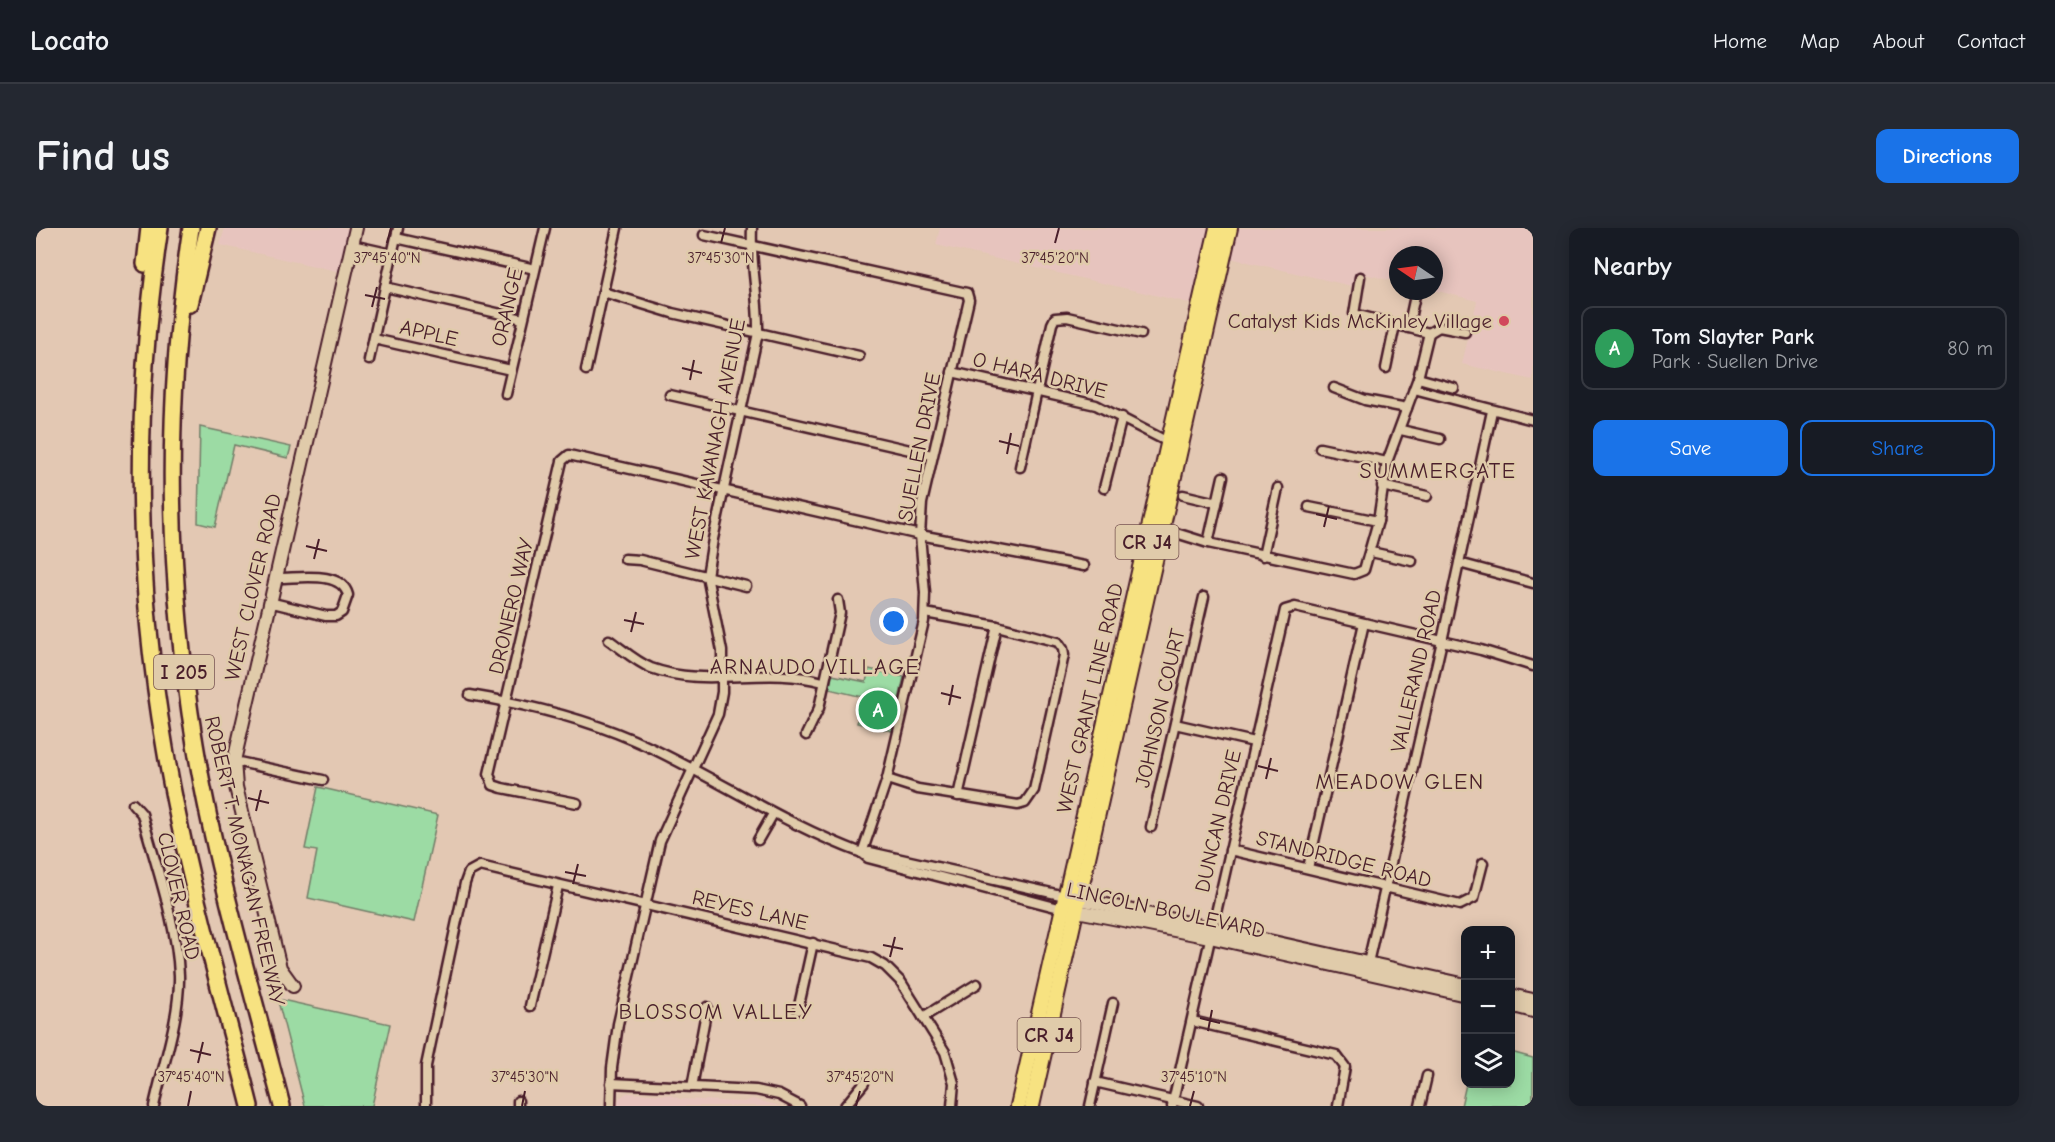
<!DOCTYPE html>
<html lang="en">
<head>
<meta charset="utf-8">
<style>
  :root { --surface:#171b24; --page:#242831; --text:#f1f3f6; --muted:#9ea1a6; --line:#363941; --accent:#1a73e8 }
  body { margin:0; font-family:"Comic Neue",sans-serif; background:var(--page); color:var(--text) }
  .controls { position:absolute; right:18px; bottom:18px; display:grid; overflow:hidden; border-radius:12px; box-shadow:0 3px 15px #0003 }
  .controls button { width:54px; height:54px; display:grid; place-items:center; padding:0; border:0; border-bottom:2px solid var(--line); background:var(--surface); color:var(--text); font:30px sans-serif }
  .compass { position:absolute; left:1353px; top:18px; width:54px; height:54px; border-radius:50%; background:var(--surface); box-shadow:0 3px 15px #0003; rotate:283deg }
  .you { position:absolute; left:858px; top:394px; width:21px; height:21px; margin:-15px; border:4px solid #fff; border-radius:50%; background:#1a73e8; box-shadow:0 0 0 9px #1a73e833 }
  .badge { display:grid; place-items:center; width:39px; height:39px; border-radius:50%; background:var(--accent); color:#fff; font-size:20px; font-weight:700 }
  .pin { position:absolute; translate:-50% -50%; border:3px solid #fff; box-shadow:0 2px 6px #0006 }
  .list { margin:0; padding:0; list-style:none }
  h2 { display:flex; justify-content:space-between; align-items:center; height:78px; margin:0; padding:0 24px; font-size:26px }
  h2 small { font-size:20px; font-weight:400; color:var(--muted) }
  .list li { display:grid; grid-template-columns:39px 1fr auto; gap:18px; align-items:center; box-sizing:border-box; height:84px; margin:0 12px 12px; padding:0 12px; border:2px solid var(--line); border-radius:12px }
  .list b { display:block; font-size:22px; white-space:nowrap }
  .list p { margin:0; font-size:20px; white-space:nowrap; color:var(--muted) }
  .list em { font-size:20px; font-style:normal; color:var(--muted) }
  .actions { display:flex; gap:12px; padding:18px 24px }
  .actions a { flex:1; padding:14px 0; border:2px solid var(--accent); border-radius:12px; text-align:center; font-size:21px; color:var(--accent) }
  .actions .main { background:var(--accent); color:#fff }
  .icon { flex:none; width:33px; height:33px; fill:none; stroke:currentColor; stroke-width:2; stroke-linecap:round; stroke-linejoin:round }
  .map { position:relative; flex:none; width:1497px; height:878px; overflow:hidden; border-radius:12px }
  header { display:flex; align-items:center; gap:36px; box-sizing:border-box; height:84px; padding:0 30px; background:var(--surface); border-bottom:2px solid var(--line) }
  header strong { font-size:28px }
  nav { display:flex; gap:33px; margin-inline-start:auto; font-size:21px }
  .intro { display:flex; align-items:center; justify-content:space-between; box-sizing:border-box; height:144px; padding:0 36px }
  h1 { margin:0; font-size:42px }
  .button { padding:15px 27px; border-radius:12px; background:var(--accent); color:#fff; font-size:21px; font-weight:700 }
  main { display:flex; gap:36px; padding:0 36px }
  aside { flex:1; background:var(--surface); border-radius:12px; box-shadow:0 3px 15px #0003 }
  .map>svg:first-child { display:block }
</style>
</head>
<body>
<header>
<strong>Locato</strong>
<nav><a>Home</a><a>Map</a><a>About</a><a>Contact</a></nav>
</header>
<div class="intro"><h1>Find us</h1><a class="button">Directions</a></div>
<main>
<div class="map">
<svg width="1497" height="878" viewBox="0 0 1497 878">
  <rect width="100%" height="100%" fill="#e3c8b3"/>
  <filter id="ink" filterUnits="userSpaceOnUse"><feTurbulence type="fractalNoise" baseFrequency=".0167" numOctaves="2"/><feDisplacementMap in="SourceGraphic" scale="12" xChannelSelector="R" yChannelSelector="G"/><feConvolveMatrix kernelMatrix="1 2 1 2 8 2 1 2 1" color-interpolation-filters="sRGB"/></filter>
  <g filter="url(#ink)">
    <g fill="#e7c4be">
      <path d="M189 0H323L314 46 184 17Z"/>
      <path d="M904 0H1179L1162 77 900 17Z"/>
      <path d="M1197 0H1497V152L1426 136 1441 73 1398 62V27H1362V54L1320 44 1316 58 1190 29Z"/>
      <path d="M591 865 634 867 644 871 707 874 717 871 744 878H581L583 870Z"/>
    </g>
    <g fill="#9cdba4" stroke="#737d68" stroke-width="1.5">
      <path d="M164 199 255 219 252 230 198 217 179 299 162 295Z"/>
      <path d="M833 441 868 449 856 503 821 495 827 469 793 461 796 447 830 454Z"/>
      <path d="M282 559 402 587 378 694 272 670 281 623 269 621Z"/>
      <path d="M246 772 354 796 336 878H269L242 773Z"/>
      <path d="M1475 824 1497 830V878H1425L1430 856H1474Z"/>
    </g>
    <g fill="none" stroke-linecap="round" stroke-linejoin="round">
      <g stroke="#4a1f2b" stroke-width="13">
        <g id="street">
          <path d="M668 7 931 65 933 72 886 275 884 307 889 365 888 393 851 551 826 625"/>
          <path d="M360 10 499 41"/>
          <path d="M316 17 356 26"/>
          <path d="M1324 49 1318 86 1393 105"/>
          <path d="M349 59 487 91"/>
          <path d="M567 64 636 85 823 128"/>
          <path d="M1372 100 1380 63"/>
          <path d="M1393 105 1403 99 1429 104"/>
          <path d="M338 111 475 142"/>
          <path d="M333 132 362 0"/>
          <path d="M1350 140 1359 97"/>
          <path d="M550 142 581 0"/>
          <path d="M916 144 1060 177 1136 216"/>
          <path d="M1382 150 1418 160"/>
          <path d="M1298 160 1329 172 1371 180"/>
          <path d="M1378 161 1497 192"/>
          <path d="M470 166 509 0"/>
          <path d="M634 167 896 227"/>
          <path d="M1365 202 1404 211"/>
          <path d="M1284 220 1351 234"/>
          <path d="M984 239 1016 96 1019 90 1031 89 1105 106"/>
          <path d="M1346 258 1391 268"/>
          <path d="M1068 260 1086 189"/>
          <path d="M1147 267 1181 275"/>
          <path d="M1273 279 1342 293"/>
          <path d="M1124 300 1172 315 1318 346 1328 342 1342 293 1351 234 1382 150 1393 105"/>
          <path d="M1172 315 1187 249"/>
          <path d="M1335 324 1376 333"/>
          <path d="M1227 328 1242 260"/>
          <path d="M589 331 604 332 710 358"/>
          <path d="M1423 335 1497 355"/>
          <path d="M233 374 290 388H300L306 384 312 367C305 341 260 351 239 350"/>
          <path d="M573 412C586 421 600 434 615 440 672 461 728 437 787 454"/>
          <path d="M434 467C495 477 557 492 613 519 685 553 750 597 826 625L832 630 1027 681"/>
          <path d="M1139 496 1218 514"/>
          <path d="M770 507 783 480 804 385 802 372"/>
          <path d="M198 533 287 552"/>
          <path d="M851 551 882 561 982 577 989 575 998 562 1028 427 1027 421 1022 414 961 398 889 385"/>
          <path d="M922 568 961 398"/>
          <path d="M541 575 466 560 457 557 453 546 526 233 533 227 884 307 1048 338"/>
          <path d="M97 576 106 586C119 636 141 695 143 747 144 790 127 836 118 878"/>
          <path d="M1115 599 1168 369"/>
          <path d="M722 612 737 586"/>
          <path d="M1194 622 1424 677 1438 670 1447 635"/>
          <path d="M826 625 834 624 1029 668"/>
          <path d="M1272 640 1328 395"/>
          <path d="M1331 739 1406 413 1456 183"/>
          <path d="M494 778 522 658"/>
          <path d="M762 782 777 715"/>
          <path d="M887 789 941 756"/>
          <path d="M1156 793 1300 827 1309 839 1302 878"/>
          <path d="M1059 854 1162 878"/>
          <path d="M575 855 720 862 743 867 764 878"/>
          <path d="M656 859 671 779"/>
          <path d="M482 873V878"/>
          <path d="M390 878V838L429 655 433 644 444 638 835 730 849 738 865 754 909 824 918 855 916 878"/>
          <path d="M575 878 576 840 582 796 624 613 682 486 686 464V423L671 348 677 311 722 105C723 70 714 36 716 0"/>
          <path d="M809 878 828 855"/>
          <path d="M1054 878 1077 775"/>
          <path d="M1136 878 1249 382 1259 379 1445 422 1497 438"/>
          <path d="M1384 878 1391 848"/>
        </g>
      </g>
      <g stroke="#4a1f2b" stroke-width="16">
        <g id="secondary">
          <path d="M1035 669 1430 757"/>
          <path d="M1031 681 1174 709 1430 767"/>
          <path d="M257 758 244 740 200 559 198 533 320 0"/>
          <path d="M1474 767 1497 772"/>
          <path d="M1474 777 1497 783"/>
        </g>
      </g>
      <g stroke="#4a1f2b" stroke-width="18">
        <g id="primary">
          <path d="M982 878 1181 0"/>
          <path d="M996 878 1194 0"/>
        </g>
      </g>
      <g stroke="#4a1f2b" stroke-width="20">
        <g id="highway">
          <path d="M124 0C98 172 99 348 129 520 149 641 184 759 214 878"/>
          <path d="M155 0C129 171 130 345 159 516 179 638 215 758 246 878"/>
          <path d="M109 36 113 0"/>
          <path d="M154 76 172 0"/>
        </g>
      </g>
      <use href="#street" stroke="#e0cbaa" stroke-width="8"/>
      <use href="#secondary" stroke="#e0cbaa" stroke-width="12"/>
      <use href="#primary" stroke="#f7e281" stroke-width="14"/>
      <use href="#highway" stroke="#f7e281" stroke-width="15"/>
    </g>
  </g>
  <path fill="none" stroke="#4a1f2b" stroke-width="2" d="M351 15 355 0M685 15 689 0M1019 15 1023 0M329 67 349 71M336 79 341 59M646 140 666 145M654 152 658 132M963 213 983 218M971 226 975 205M1280 286 1301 291M1288 299 1293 278M270 318 291 323M278 331 283 311M588 392 608 396M595 404 600 384M905 465 925 470M913 477 917 457M1222 538 1242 543M1230 551 1235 530M212 570 233 575M220 583 225 562M529 644 550 648M537 656 542 636M847 717 867 721M854 729 859 709M1164 790 1184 795M1172 803 1176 782M154 822 175 827M162 835 167 814M152 878 155 863M486 878 489 863M820 878 824 863M1154 878 1158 863"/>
  <circle fill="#d1495b" stroke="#e0cbaa" stroke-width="2" cx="1468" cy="93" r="6"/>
  <g text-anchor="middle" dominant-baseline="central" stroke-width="5" stroke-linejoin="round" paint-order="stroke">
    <g fill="#e0cbaa" stroke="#775351" stroke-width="1.5">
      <rect x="1079.5" y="297" width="63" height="34" rx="4.5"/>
      <rect x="118" y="427" width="60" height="34" rx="4.5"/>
      <rect x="981.5" y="790" width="63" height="34" rx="4.5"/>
    </g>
    <g font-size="20" font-weight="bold" fill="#4a1f2b">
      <text x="1111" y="314">CR J4</text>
      <text x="148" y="444">I 205</text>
      <text x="1013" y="807">CR J4</text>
    </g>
    <g font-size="21" fill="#4a1f2b" stroke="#e0cbaa">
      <text transform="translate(471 79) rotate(-77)">ORANGE</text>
      <text transform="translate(393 105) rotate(13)">APPLE</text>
      <text transform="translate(1004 147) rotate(14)">O HARA DRIVE</text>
      <text transform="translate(679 211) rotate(-79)">WEST KAVANAGH AVENUE</text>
      <text transform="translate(883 219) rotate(-79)">SUELLEN DRIVE</text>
      <text transform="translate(217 359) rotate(-77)">WEST CLOVER ROAD</text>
      <text transform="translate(475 378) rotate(-77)">DRONERO WAY</text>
      <text transform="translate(1380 443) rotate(-77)">VALLERAND ROAD</text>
      <text transform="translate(1054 470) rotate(-77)">WEST GRANT LINE ROAD</text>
      <text transform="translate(1124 480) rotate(-77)">JOHNSON COURT</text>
      <text transform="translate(1182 593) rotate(-77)">DUNCAN DRIVE</text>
      <text transform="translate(1308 631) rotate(14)">STANDRIDGE ROAD</text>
      <text transform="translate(209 633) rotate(77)">ROBERT T. MONAGAN FREEWAY</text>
      <text transform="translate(143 668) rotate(77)">CLOVER ROAD</text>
      <text transform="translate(714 682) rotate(13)">REYES LANE</text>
      <text transform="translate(1130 682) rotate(12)">LINCOLN BOULEVARD</text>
    </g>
    <g font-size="21" fill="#4a1f2b" stroke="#e0cbaa" text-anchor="end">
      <text x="1456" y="93">Catalyst Kids McKinley Village</text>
    </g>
    <g font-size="22" letter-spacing="1.5" fill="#4a1f2b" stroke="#e0cbaa">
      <text x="1402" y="243">SUMMERGATE</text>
      <text x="779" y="439">ARNAUDO VILLAGE</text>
      <text x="1364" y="554">MEADOW GLEN</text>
      <text x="680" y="784">BLOSSOM VALLEY</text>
    </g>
  </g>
  <g font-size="15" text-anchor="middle" fill="#4a1f2b" stroke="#e0cbaa" stroke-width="5" stroke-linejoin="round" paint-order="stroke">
    <text x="351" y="35">37°45'40"N</text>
    <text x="685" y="35">37°45'30"N</text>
    <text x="1019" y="35">37°45'20"N</text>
    <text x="155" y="854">37°45'40"N</text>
    <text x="489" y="854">37°45'30"N</text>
    <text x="824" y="854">37°45'20"N</text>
    <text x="1158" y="854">37°45'10"N</text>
  </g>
</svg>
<div class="controls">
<button>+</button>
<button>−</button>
<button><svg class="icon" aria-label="layers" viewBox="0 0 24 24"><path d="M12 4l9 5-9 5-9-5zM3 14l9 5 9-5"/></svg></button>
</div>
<svg class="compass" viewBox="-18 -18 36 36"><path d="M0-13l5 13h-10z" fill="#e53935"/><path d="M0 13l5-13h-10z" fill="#9ea1a6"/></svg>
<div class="you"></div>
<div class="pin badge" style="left:842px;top:482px;background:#2e9e5b">A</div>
</div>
<aside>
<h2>Nearby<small></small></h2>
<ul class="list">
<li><span class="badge" style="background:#2e9e5b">A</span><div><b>Tom Slayter Park</b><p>Park · Suellen Drive</p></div><em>80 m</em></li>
</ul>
<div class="actions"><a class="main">Save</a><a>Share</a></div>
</aside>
</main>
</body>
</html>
